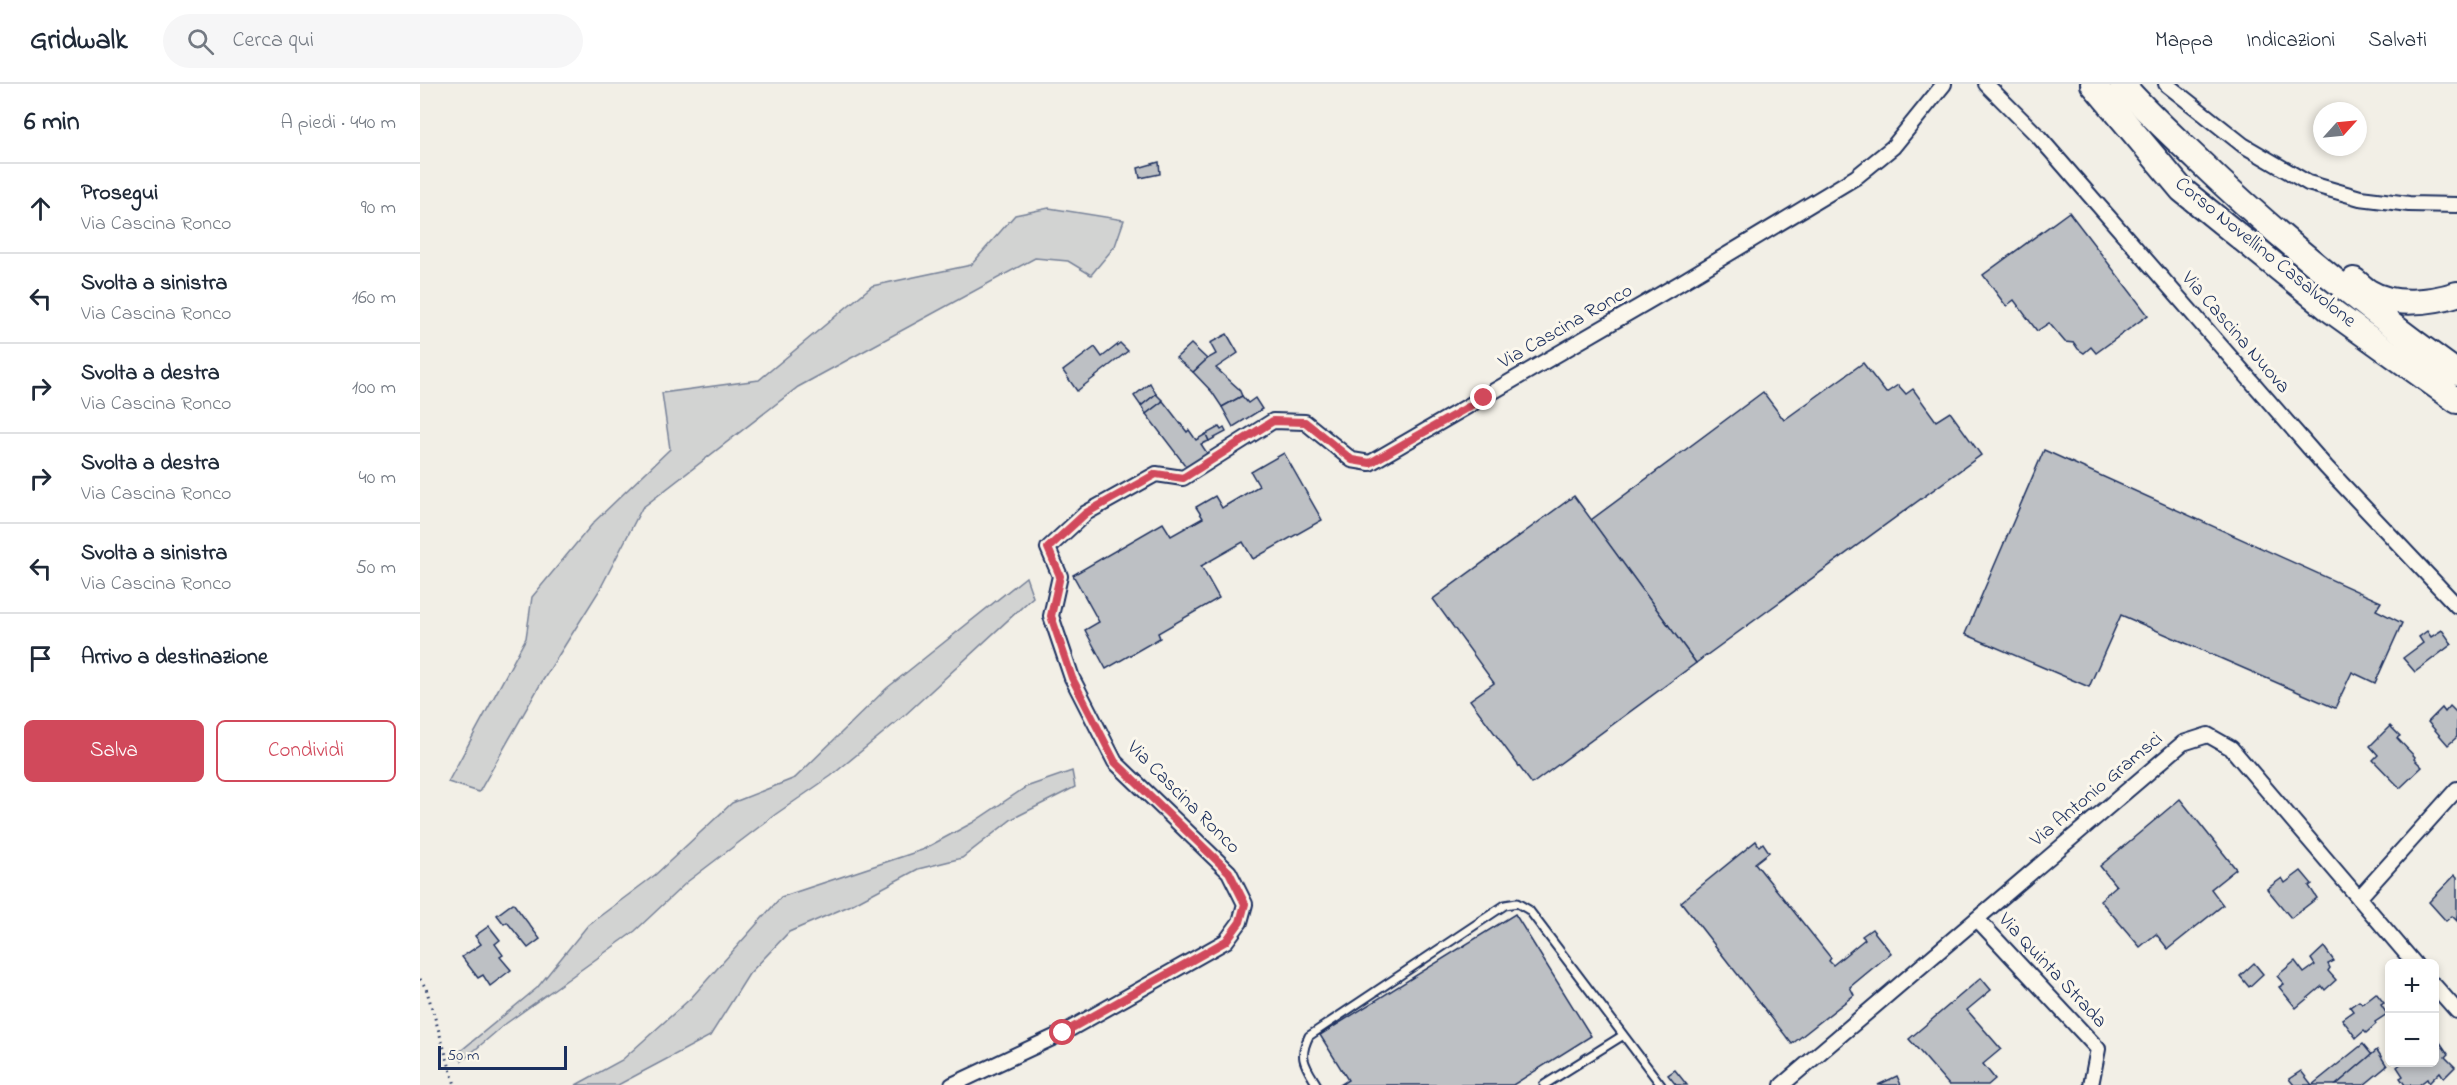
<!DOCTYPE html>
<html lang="it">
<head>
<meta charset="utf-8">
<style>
  :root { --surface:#fff; --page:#f6f6f7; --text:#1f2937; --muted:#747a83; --line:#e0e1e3; --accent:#d1495b }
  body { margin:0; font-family:"Indie Flower",sans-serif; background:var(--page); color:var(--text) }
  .controls { position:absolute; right:18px; bottom:18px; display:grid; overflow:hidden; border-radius:9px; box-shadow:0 3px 9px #0003 }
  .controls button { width:54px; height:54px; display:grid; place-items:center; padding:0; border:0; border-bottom:2px solid var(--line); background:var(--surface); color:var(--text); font:30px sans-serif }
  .compass { position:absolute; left:1893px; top:18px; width:54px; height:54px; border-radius:50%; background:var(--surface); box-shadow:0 3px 9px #0003; rotate:63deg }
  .scale { position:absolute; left:18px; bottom:15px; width:129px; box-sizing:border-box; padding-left:6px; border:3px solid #1b2f5e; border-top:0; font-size:16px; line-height:21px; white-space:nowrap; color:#1b2f5e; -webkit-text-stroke:4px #fbf7ec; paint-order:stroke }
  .stop { position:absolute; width:18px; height:18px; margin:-14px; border:4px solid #d1495b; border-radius:50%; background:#fff }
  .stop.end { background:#d1495b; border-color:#fff; box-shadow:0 2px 6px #0008 }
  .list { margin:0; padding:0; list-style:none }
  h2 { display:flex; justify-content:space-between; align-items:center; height:78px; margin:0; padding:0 24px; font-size:26px }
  h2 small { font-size:20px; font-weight:400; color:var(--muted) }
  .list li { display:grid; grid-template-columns:39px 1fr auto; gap:18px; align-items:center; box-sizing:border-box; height:90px; padding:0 24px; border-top:2px solid var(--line) }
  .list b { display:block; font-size:22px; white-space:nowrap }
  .list p { margin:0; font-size:20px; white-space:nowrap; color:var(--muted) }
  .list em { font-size:20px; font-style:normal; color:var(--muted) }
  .actions { display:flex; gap:12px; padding:18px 24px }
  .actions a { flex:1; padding:14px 0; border:2px solid var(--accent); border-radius:9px; text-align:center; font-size:21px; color:var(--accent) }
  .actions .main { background:var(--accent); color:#fff }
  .icon { flex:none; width:33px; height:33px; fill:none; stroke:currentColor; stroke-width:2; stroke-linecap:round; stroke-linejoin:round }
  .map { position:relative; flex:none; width:2037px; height:1001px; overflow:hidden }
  header { display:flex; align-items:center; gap:36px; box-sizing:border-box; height:84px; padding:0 30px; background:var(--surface); border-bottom:2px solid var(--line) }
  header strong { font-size:28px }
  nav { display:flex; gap:33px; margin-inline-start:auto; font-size:21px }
  .search { width:420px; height:54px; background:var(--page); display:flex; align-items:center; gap:15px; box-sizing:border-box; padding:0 21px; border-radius:33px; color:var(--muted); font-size:22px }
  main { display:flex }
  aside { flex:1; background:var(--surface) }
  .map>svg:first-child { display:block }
</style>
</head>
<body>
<header>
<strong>Gridwalk</strong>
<div class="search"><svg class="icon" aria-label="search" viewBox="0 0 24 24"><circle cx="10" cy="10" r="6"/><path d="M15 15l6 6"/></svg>Cerca qui</div>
<nav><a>Mappa</a><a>Indicazioni</a><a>Salvati</a></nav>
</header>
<main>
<aside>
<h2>6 min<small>A piedi · 440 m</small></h2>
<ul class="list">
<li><svg class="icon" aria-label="ahead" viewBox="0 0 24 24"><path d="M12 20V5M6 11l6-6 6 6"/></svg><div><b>Prosegui</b><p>Via Cascina Ronco</p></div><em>90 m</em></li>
<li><svg class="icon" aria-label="left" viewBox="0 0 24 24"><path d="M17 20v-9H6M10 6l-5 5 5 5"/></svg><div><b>Svolta a sinistra</b><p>Via Cascina Ronco</p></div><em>160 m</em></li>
<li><svg class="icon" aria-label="right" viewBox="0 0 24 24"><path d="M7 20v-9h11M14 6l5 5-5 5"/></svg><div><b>Svolta a destra</b><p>Via Cascina Ronco</p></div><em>100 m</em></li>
<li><svg class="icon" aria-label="right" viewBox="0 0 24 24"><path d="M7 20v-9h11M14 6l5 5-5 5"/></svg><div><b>Svolta a destra</b><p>Via Cascina Ronco</p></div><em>40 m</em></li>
<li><svg class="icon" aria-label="left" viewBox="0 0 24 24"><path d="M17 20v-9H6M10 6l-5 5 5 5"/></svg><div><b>Svolta a sinistra</b><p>Via Cascina Ronco</p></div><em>50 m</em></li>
<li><svg class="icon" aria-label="arrive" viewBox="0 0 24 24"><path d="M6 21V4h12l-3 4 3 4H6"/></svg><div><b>Arrivo a destinazione</b></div></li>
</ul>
<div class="actions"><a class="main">Salva</a><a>Condividi</a></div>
</aside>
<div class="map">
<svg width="2037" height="1001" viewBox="0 0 2037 1001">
  <rect width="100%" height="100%" fill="#f2efe6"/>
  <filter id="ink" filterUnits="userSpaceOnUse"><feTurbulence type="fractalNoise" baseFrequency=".0167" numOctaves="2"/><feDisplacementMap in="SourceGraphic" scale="12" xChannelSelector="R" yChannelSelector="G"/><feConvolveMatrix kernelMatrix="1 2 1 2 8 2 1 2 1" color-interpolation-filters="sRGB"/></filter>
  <g filter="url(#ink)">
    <g fill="#d2d3d2" stroke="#768198" stroke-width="1.5">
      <path d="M629 124 704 136 695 162 671 191 648 177 615 174 378 303 222 424 179 507 120 601 59 708 28 698 106 554 112 513 174 438 250 365 242 309 339 296 452 202 551 181 595 131Z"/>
      <path d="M606 493 613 513 485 631 411 692 356 730 267 798 215 847 84 941 42 977 37 970 117 904 168 841 235 791 312 719 375 694 467 604Z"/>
      <path d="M652 687 655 703 592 735 542 774 498 785 429 822 369 848 329 890 290 952 198 1001H156L202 976 271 914 361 813 502 766 552 739 606 703Z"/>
    </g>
    <g fill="#bdc0c4" stroke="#1b2f5e" stroke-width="1.5">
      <path d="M739 78 740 90 720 94 718 84Z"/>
      <path d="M1649 128 1728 231 1676 269 1671 263 1664 269 1658 265 1654 259 1645 258 1629 239 1617 247 1594 216 1586 222 1563 191Z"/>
      <path d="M807 250 818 269 796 284 819 305 822 312 802 323 792 308 773 288 787 275 796 270 790 259Z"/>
      <path d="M700 259 708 267 657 307 643 287 675 263 682 273Z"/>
      <path d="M771 260 787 275 773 288 756 274Z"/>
      <path d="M1443 279 1466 309 1478 301 1486 310 1493 305 1516 337 1530 328 1561 371 1276 579 1171 436 1343 308 1364 336Z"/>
      <path d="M730 299 736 310 721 322 714 312Z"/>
      <path d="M736 310 743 317 726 330 721 322Z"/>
      <path d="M822 312 828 319 835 314 842 325 813 343 802 323Z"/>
      <path d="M743 317 767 348 769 346 776 356 786 350 789 357 781 360 789 372 768 385 726 330Z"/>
      <path d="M799 343 801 346 804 344 806 348 789 357 786 350Z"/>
      <path d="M1624 366 1961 518 1956 526 1982 539 1955 599 1932 588 1915 624 1701 531 1669 603 1545 550Z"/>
      <path d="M864 369 902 436 833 475 823 458 781 482 799 514 738 549 740 554 686 585 665 546 679 538 653 491 743 439 751 452 783 434 776 423 795 412 802 424 805 422 839 402 831 388Z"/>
      <path d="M1154 412 1276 579 1112 700 1050 616 1074 599 1013 515Z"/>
      <path d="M2022 546 2032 560 1995 588 1983 574 2003 559 1999 553 2007 547 2011 553Z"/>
      <path d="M2030 622 2037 629V653L2028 661 2008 638 2022 624 2025 628Z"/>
      <path d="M1970 642 1980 652 1977 654 1995 673 1994 675 2002 683 1980 704 1953 676 1958 671 1950 662Z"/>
      <path d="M1760 715 1816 785 1791 805 1803 821 1748 865 1736 850 1720 863 1680 816 1696 802 1680 782Z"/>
      <path d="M1336 757 1339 762 1343 759 1349 768 1335 779 1411 874 1409 877 1413 881 1445 855 1442 852 1452 845 1471 869 1430 903 1434 911 1372 960 1261 818Z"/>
      <path d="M1881 787 1892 800 1889 802 1897 814 1871 834 1847 805 1862 794 1865 799Z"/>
      <path d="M2035 791 2037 793V837L2032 832 2026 837 2009 818Z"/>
      <path d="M93 819 120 855 108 864 87 838 84 840 77 831Z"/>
      <path d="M1095 830 1171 952 1093 1001H920L928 996 900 951Z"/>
      <path d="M69 842 80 856 75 860 83 871 80 873 91 886 70 902 63 891 58 894 42 873 61 860 55 852Z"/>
      <path d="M1904 863 1914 877 1908 880 1910 884 1908 887 1916 896 1905 906 1902 902 1876 924 1859 903 1864 900 1857 892 1875 877 1884 889 1895 881 1891 875Z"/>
      <path d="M1834 879 1843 890 1829 903 1820 892Z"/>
      <path d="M1561 894 1571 906 1547 926 1581 965 1563 980 1575 995 1568 1001H1529L1489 955Z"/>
      <path d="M1956 909 1964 919 1961 921 1967 930 1955 938 1956 940 1946 949 1944 947 1936 954 1922 935 1933 927 1930 923 1939 917 1942 920Z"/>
      <path d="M2017 954 2028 970 2025 973 2035 983 2024 994 2020 988 2009 999 2007 995 1999 1001H1985L1980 994 1983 992 1977 983 1983 978H2014V956Z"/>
      <path d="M1943 960 1952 971 1916 1001H1874L1869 995 1881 987 1892 1001Z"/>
      <path d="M1957 966 1967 982 1944 1001H1916Z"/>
      <path d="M1255 986 1267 1001H1256L1248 991Z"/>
      <path d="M1477 992 1481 1001H1458Z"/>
    </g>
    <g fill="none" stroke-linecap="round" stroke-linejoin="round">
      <g stroke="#1b2f5e" stroke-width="11">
        <g id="lane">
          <path d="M897 1001C885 981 878 974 889 952L1085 821 1097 819 1109 826 1241 1001"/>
          <path d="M1124 1001 1202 952"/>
        </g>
      </g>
      <g stroke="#1b2f5e" stroke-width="18">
        <g id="street">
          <path d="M1566 0 1619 53 1906 383 2037 522"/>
          <path d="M1746 0 1823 61 1888 99 1940 114 1989 120 2037 121"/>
          <path d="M1939 814 2037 705"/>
          <path d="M1557 835 1678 965 1671 1001"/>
          <path d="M2014 901 2037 927"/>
          <path d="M532 1001 643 949 806 857 820 838 825 820 809 788 695 678 652 594 631 532 640 492 628 464 666 429 736 390 763 394 853 337 885 338 932 376 950 379 1260 199 1436 93 1473 63 1524 0"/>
          <path d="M1362 1001 1763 659 1788 651 1811 664 1995 880"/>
        </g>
      </g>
      <g stroke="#1b2f5e" stroke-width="28">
        <g id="highway">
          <path d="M1673 0 1762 106 1909 225 2037 317"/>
          <path d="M1702 0C1726 28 1753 52 1780 78 1860 155 1946 224 2037 289"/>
          <path d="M1934 196C1939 200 1944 205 1949 208 1973 223 2012 218 2037 210"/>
        </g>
      </g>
      <path stroke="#1b2f5e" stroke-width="3" stroke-dasharray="1.5 4.5" stroke-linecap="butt" d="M0 895 6 904 35 1001"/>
      <use href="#lane" stroke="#fbf7ec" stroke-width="7"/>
      <use href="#street" stroke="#fbf7ec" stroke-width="14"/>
      <use href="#highway" stroke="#fbf7ec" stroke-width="24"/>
    </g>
  </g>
  <g fill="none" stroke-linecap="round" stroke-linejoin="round" filter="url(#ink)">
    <path stroke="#d1495b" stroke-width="8" d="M643 949 806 857 820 838 825 820 809 788 695 678 652 594 631 532 640 492 628 464 666 429 736 390 763 394 853 337 885 338 932 376 950 379 1064 314"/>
  </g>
  <g text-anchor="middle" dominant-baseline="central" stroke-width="6" stroke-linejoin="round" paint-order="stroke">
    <g font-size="20" fill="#1b2f5e" stroke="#fbf7ec">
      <text transform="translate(1845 169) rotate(39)">Corso Novellino Casalvolone</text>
      <text transform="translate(1146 243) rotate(-30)">Via Cascina Ronco</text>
      <text transform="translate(1815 249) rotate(49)">Via Cascina Nuova</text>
      <text transform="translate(1677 706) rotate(-40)">Via Antonio Gramsci</text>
      <text transform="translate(763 714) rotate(45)">Via Cascina Ronco</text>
      <text transform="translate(1632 887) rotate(47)">Via Quinta Strada</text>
    </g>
  </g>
</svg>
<div class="controls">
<button>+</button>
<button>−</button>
</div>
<svg class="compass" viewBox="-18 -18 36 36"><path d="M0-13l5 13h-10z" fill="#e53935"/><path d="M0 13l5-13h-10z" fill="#747a83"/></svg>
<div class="scale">50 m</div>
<div class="stop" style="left:643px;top:949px"></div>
<div class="stop end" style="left:1064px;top:314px"></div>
</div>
</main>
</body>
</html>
